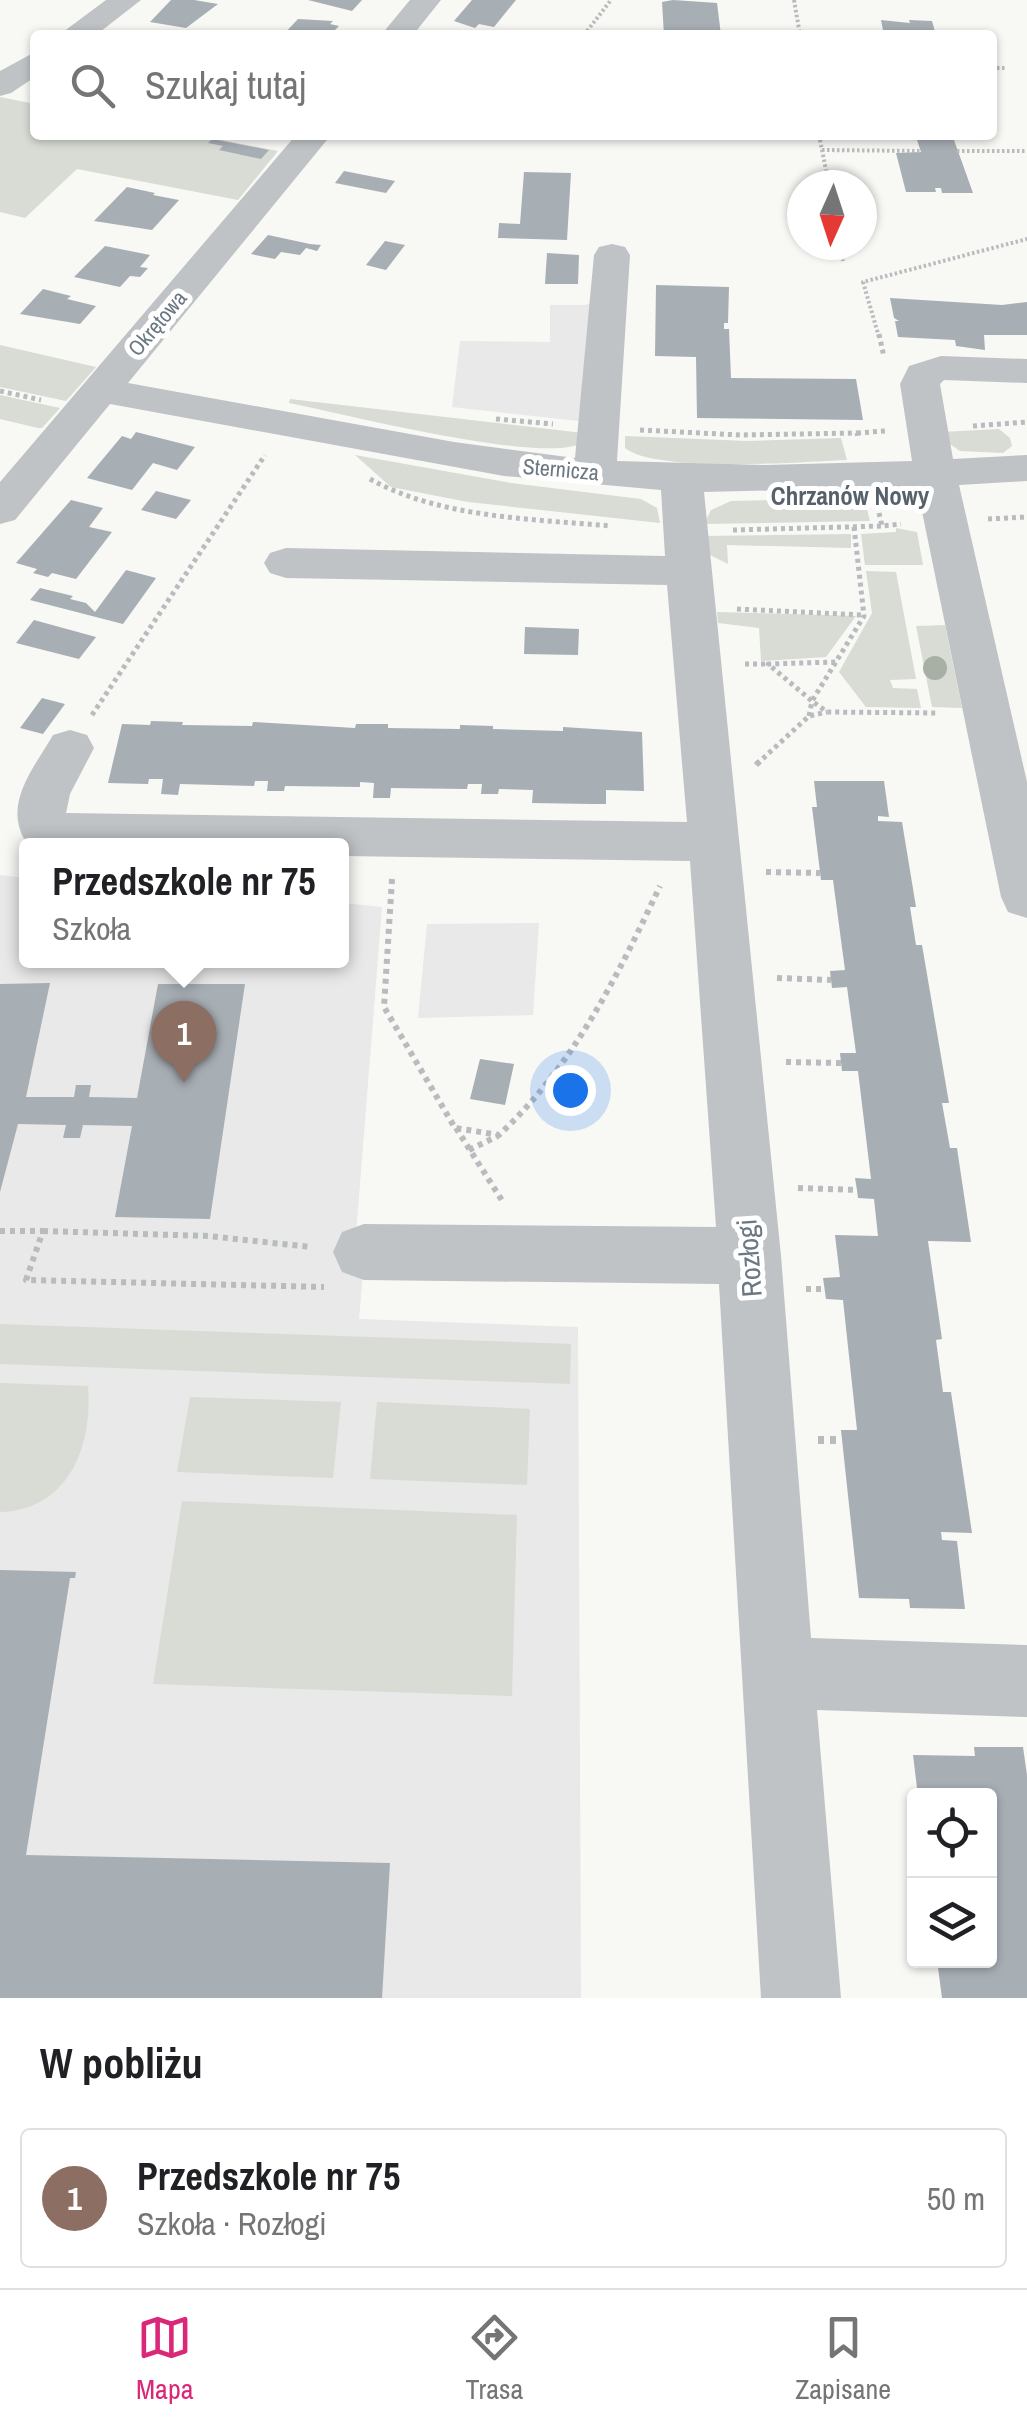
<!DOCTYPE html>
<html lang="pl">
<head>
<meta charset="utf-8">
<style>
  :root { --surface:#fff; --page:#f6f6f6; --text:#202124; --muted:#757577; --line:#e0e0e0; --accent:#db2777 }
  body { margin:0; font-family:"Archivo Narrow",sans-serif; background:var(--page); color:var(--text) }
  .controls { position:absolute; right:30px; bottom:30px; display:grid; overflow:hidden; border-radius:10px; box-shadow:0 2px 8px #0004 }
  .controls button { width:90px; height:90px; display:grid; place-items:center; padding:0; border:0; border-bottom:2px solid var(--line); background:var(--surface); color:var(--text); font:50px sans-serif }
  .compass { position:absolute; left:787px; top:170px; width:90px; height:90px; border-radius:50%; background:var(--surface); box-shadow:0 2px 8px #0004; rotate:183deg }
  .you { position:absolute; left:570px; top:1090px; width:35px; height:35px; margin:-25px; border:8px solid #fff; border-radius:50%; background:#1a73e8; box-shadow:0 0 0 15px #1a73e833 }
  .badge { display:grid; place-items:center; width:65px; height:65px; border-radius:50%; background:var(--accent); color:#fff; font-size:32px; font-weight:700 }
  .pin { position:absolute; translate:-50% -82px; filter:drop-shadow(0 2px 5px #0008) }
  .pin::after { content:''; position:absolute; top:52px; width:35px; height:30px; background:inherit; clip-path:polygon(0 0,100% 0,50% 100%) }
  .popup { position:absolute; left:19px; top:838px; width:330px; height:130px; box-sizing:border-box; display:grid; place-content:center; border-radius:10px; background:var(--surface); filter:drop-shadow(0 2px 8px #0005); font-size:32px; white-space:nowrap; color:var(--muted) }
  .popup b { font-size:38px; color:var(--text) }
  .popup::after { content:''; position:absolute; left:50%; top:100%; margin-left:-20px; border:20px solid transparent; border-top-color:var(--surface) }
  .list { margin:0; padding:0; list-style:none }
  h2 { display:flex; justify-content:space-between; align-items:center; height:130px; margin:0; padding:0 40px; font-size:42px }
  h2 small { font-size:32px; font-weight:400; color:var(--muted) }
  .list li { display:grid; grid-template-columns:65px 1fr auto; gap:30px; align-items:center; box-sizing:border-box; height:140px; margin:0 20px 20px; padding:0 20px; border:2px solid var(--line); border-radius:10px }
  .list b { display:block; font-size:38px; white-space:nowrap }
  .list p { margin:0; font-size:32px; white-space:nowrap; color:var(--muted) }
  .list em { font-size:32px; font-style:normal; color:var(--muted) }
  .icon { flex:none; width:55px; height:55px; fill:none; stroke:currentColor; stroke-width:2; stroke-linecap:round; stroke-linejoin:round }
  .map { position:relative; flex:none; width:1027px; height:1998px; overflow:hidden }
  .search { position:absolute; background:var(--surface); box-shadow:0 2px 8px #0004; left:30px; right:30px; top:30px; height:110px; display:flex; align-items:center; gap:25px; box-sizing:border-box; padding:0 35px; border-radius:10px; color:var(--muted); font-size:38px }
  .sheet { height:290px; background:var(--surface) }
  nav { display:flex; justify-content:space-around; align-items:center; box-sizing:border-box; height:140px; border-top:2px solid var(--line); background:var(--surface); font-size:28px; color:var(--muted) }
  nav a { display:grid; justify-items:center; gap:5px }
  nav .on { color:var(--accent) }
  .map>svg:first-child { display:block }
</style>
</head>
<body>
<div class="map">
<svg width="1027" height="1998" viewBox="0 0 1027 1998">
  <rect width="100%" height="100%" fill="#f8f8f5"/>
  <g fill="#e8e9e8">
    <path d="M597 301 588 422 452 407 460 341 550 342V305H585Z"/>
    <path d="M0 875 26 878V960H342V903L382 907 354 1259 364 1261 359 1319 578 1327 581 1998H0Z"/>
    <path d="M539 923 533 1015 418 1018 427 924Z"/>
  </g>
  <g fill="#d8dcd5">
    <path d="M0 97 35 104V135H196L278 151 238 200 77 169 25 218 0 212Z"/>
    <path d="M0 345 96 367 66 401 0 387Z"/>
    <path d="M0 395 60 408 42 428H38L0 419Z"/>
    <path d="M290 399 583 433 581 443C545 465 340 413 289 403Z"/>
    <path d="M999 429 1010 438 1012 446 1003 453 960 451 944 440 942 432Z"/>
    <path d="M625 436 747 441 841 438 847 460C803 462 655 473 625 448Z"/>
    <path d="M355 455 511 483 641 499 657 508 660 523 468 502 391 487Z"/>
    <path d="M864 498 870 521 704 524 711 510 731 501Z"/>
    <path d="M896 528 917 532 923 565H865L861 534 896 532Z"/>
    <path d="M851 534V548L727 545 728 564 708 554 701 536Z"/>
    <path d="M866 571 896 572 916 679 890 680 893 688 917 689 921 708 866 707 839 672 872 613Z"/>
    <path d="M717 612 856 616 826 657 761 661 759 628 718 623Z"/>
    <path d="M945 625 962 708 932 707 916 626Z"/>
    <path d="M0 1324 571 1344 570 1384 0 1364Z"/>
    <path d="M0 1383 88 1386C93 1445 69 1510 0 1512Z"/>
    <path d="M190 1397 341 1402 333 1478 177 1472Z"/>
    <path d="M377 1402 530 1409 527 1485 370 1479Z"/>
    <path d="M182 1501 517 1515 512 1696 153 1684Z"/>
  </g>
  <g fill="#a7aeb4">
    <path d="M171 0H194L218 4 186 28 150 22Z"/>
    <path d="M308 0H362L352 11Z"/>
    <path d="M472 0H516L494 27 479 24 475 28 454 21Z"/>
    <path d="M673 0 717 3 721 35H664L662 2Z"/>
    <path d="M298 19 333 21 330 24 339 26 330 35H283Z"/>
    <path d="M881 20 910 23 909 20 932 21 936 35H884Z"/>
    <path d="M905 135H964L966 140H954L973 193H942L941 188H935L936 192H906L896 153 921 152 917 140H906Z"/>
    <path d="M212 139 269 150 261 159 219 150 223 146 208 143Z"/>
    <path d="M344 171 395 181 386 193 335 183Z"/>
    <path d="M524 172 571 173 567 240 498 238 499 223 520 224Z"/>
    <path d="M127 187 155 193 153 195 179 200 152 230 94 221Z"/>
    <path d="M268 235 310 244 321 245 317 251 306 248 300 255 281 252 275 259 251 254Z"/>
    <path d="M385 241 405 245 386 270 366 265Z"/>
    <path d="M105 246 150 255 140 267 148 268 140 277 130 276 120 287 74 277Z"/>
    <path d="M547 253 579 255 578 284H545Z"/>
    <path d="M656 285 729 287 728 323H724V329H729L731 378 856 379 863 420 697 418 696 357 655 356Z"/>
    <path d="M43 289 71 296 67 299 96 306 80 324 20 314Z"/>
    <path d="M890 298 1002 305 1027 302V335H984L985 350 956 346 955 340 898 337 895 321H899L894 318Z"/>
    <path d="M136 432 195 447 177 470 153 463 132 490 87 478 122 436 131 439Z"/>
    <path d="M156 491 191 500 176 519 141 510Z"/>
    <path d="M71 500 103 508 89 527 112 532 76 579 52 573 48 577 33 573 37 569 16 563Z"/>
    <path d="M126 570 156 578 123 624 30 600 40 588 73 596 70 599 86 603 95 612Z"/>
    <path d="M34 620 96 637 79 659 16 643Z"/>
    <path d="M525 627 579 629 578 655 524 654Z"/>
    <path d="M42 698 65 704 43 734 20 728Z"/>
    <path d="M151 721 183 722 182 725 252 726 253 722 355 728 356 724H388V728L460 729V725L493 726V729L563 731V727L642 732 644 791 606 790V804H591L532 803 533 790 499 789 498 794H481L482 784H468L467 789 391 788 390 798H373L374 783 360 782V787L285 786 284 791H267L268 781H255L254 786 180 784 178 795 161 794 163 779H149L148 784 108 783 122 724 150 725Z"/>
    <path d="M814 781H884L889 817 878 816V821L902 822 916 907H910L916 945H922L949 1103H942L950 1148H957L971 1242 928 1241 942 1339 936 1340 943 1392H951L972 1533 941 1532 942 1540 957 1541 965 1609 910 1608 909 1599 859 1598 841 1430H857L843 1300 826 1299 823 1278 840 1277 835 1235 878 1236 874 1199 858 1198 857 1190 855 1178 871 1179 858 1071H842L840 1053H856L847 987 832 988 830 971 845 970 833 880H821L812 807H817Z"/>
    <path d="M50 983 26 1097H74L76 1085H91L89 1097 137 1098 158 984H245L210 1219 115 1217 132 1126 83 1125 80 1138H63L66 1125 18 1124 0 1192V984Z"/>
    <path d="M480 1059 514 1064 505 1105 470 1099Z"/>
    <path d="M0 1570 76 1572 75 1578H70L26 1855 390 1863 382 1998H0Z"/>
    <path d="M974 1747H1023L1027 1775V1998H942L937 1960H990V1796H918L913 1755 975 1756Z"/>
  </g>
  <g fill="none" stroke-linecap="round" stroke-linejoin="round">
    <g stroke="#b9bcbe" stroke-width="4" stroke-dasharray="2.5 2.5" stroke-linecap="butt">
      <path d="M794 0 800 35"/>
      <path d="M584 35 611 0"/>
      <path d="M992 68H1007"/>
      <path d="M819 135 829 185"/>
      <path d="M822 150 920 151"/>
      <path d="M957 151H1027"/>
      <path d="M840 245 843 261"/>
      <path d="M879 337 863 282 1027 239"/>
    </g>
    <g stroke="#b9bcbe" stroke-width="5" stroke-dasharray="4 4" stroke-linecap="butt">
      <path d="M879 334 884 357"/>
      <path d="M0 391 41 400"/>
      <path d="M496 419 553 424"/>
      <path d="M973 426 1027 422"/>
      <path d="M640 430 740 435 857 433 858 438"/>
      <path d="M857 433 885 431"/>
      <path d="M370 479C440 518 533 519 611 526"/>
      <path d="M879 513 882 526 901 524"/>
      <path d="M988 519 1027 517"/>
      <path d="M854 527 864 616 812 701 827 712 939 713"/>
      <path d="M733 530 882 526"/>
      <path d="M737 609 863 615"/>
      <path d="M745 664H768"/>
      <path d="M92 715 265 455"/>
      <path d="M809 716 812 701 768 664 836 662"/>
      <path d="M757 764 809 716 827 712"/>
    </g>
    <g stroke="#b9bcbe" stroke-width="6" stroke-dasharray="5 5" stroke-linecap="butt">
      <path d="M756 765 760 761"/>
      <path d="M766 872 820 873"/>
      <path d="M392 879 384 1007 455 1128 499 1135C574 1065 617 977 660 886"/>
      <path d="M777 978 831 980"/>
      <path d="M786 1062 841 1063"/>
      <path d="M456 1128 503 1202"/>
      <path d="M469 1150 498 1136"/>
      <path d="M798 1188 857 1190"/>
      <path d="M0 1231H43L26 1280 324 1287"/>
      <path d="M43 1231 208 1236 311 1247"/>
      <path d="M806 1289H824"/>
    </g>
    <path stroke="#b9bcbe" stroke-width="8" stroke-dasharray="6 6" stroke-linecap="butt" d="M818 1440H842"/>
    <g fill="#bfc3c6" fill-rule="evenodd">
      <path d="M106 0H141L96 35H59Z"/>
      <path d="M410 0H441L413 35H381Z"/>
      <path d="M35 52V77L11 93 0 96V71Z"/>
      <path d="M296 135H331L128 383 454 442 575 458 594 255 599 247 612 244 625 247 630 255 617 461 766 465 912 461 900 384 909 366 941 356 1027 359V383L944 380 940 384 953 459 1027 455V481L959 485 1027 782V918L1008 912 1001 897 917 487 704 492 781 1256 811 1638 1027 1645V1717L817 1710 841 1998H761L719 1284 364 1280 342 1272 333 1252 342 1232 364 1224 716 1227 690 861 342 856V846H43L24 839C4 802 34 768 53 735L70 730 87 735 94 748 70 794 66 813 687 822 667 585 286 578 270 573 264 563 270 553 286 548 665 556 661 490 504 476 110 404 15 520 0 524V482Z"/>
    </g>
  </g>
  <circle fill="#a8b0a5" cx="935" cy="668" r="12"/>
  <g text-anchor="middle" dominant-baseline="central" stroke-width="10" stroke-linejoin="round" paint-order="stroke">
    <g font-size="22" fill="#6a7883" stroke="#fff">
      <text transform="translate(157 323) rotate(-50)">Okrętowa</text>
      <text transform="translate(561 469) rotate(5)">Sternicza</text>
    </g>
    <g font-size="25" font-weight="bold" fill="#576169" stroke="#fff">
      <text x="850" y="496">Chrzanów Nowy</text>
    </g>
    <g font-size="28" fill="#6a7883" stroke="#fff">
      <text transform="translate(749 1258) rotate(-94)">Rozłogi</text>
    </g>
  </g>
</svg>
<div class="controls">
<button><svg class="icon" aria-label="locate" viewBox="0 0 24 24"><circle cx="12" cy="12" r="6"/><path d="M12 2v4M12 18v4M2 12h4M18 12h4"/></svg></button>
<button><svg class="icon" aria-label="layers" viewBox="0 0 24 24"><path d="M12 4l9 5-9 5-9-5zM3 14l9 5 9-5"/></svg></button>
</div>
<svg class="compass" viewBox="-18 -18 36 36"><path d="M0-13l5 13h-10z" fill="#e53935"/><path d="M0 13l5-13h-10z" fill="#757577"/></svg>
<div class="you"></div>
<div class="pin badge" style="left:184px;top:1083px;background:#8d6e63">1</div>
<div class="popup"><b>Przedszkole nr 75</b>Szkoła</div>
<div class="search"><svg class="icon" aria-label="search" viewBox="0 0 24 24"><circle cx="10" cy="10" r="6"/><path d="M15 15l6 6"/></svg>Szukaj tutaj</div>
</div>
<section class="sheet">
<h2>W pobliżu<small></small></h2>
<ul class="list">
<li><span class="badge" style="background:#8d6e63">1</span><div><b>Przedszkole nr 75</b><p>Szkoła · Rozłogi</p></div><em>50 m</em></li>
</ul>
</section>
<nav>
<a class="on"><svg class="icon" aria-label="map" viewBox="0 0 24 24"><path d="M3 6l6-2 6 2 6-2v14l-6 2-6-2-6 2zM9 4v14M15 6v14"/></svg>Mapa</a>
<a><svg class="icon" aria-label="directions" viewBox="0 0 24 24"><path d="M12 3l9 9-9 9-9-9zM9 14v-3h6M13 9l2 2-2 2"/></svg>Trasa</a>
<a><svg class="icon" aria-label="saved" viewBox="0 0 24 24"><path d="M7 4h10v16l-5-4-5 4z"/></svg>Zapisane</a>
</nav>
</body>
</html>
